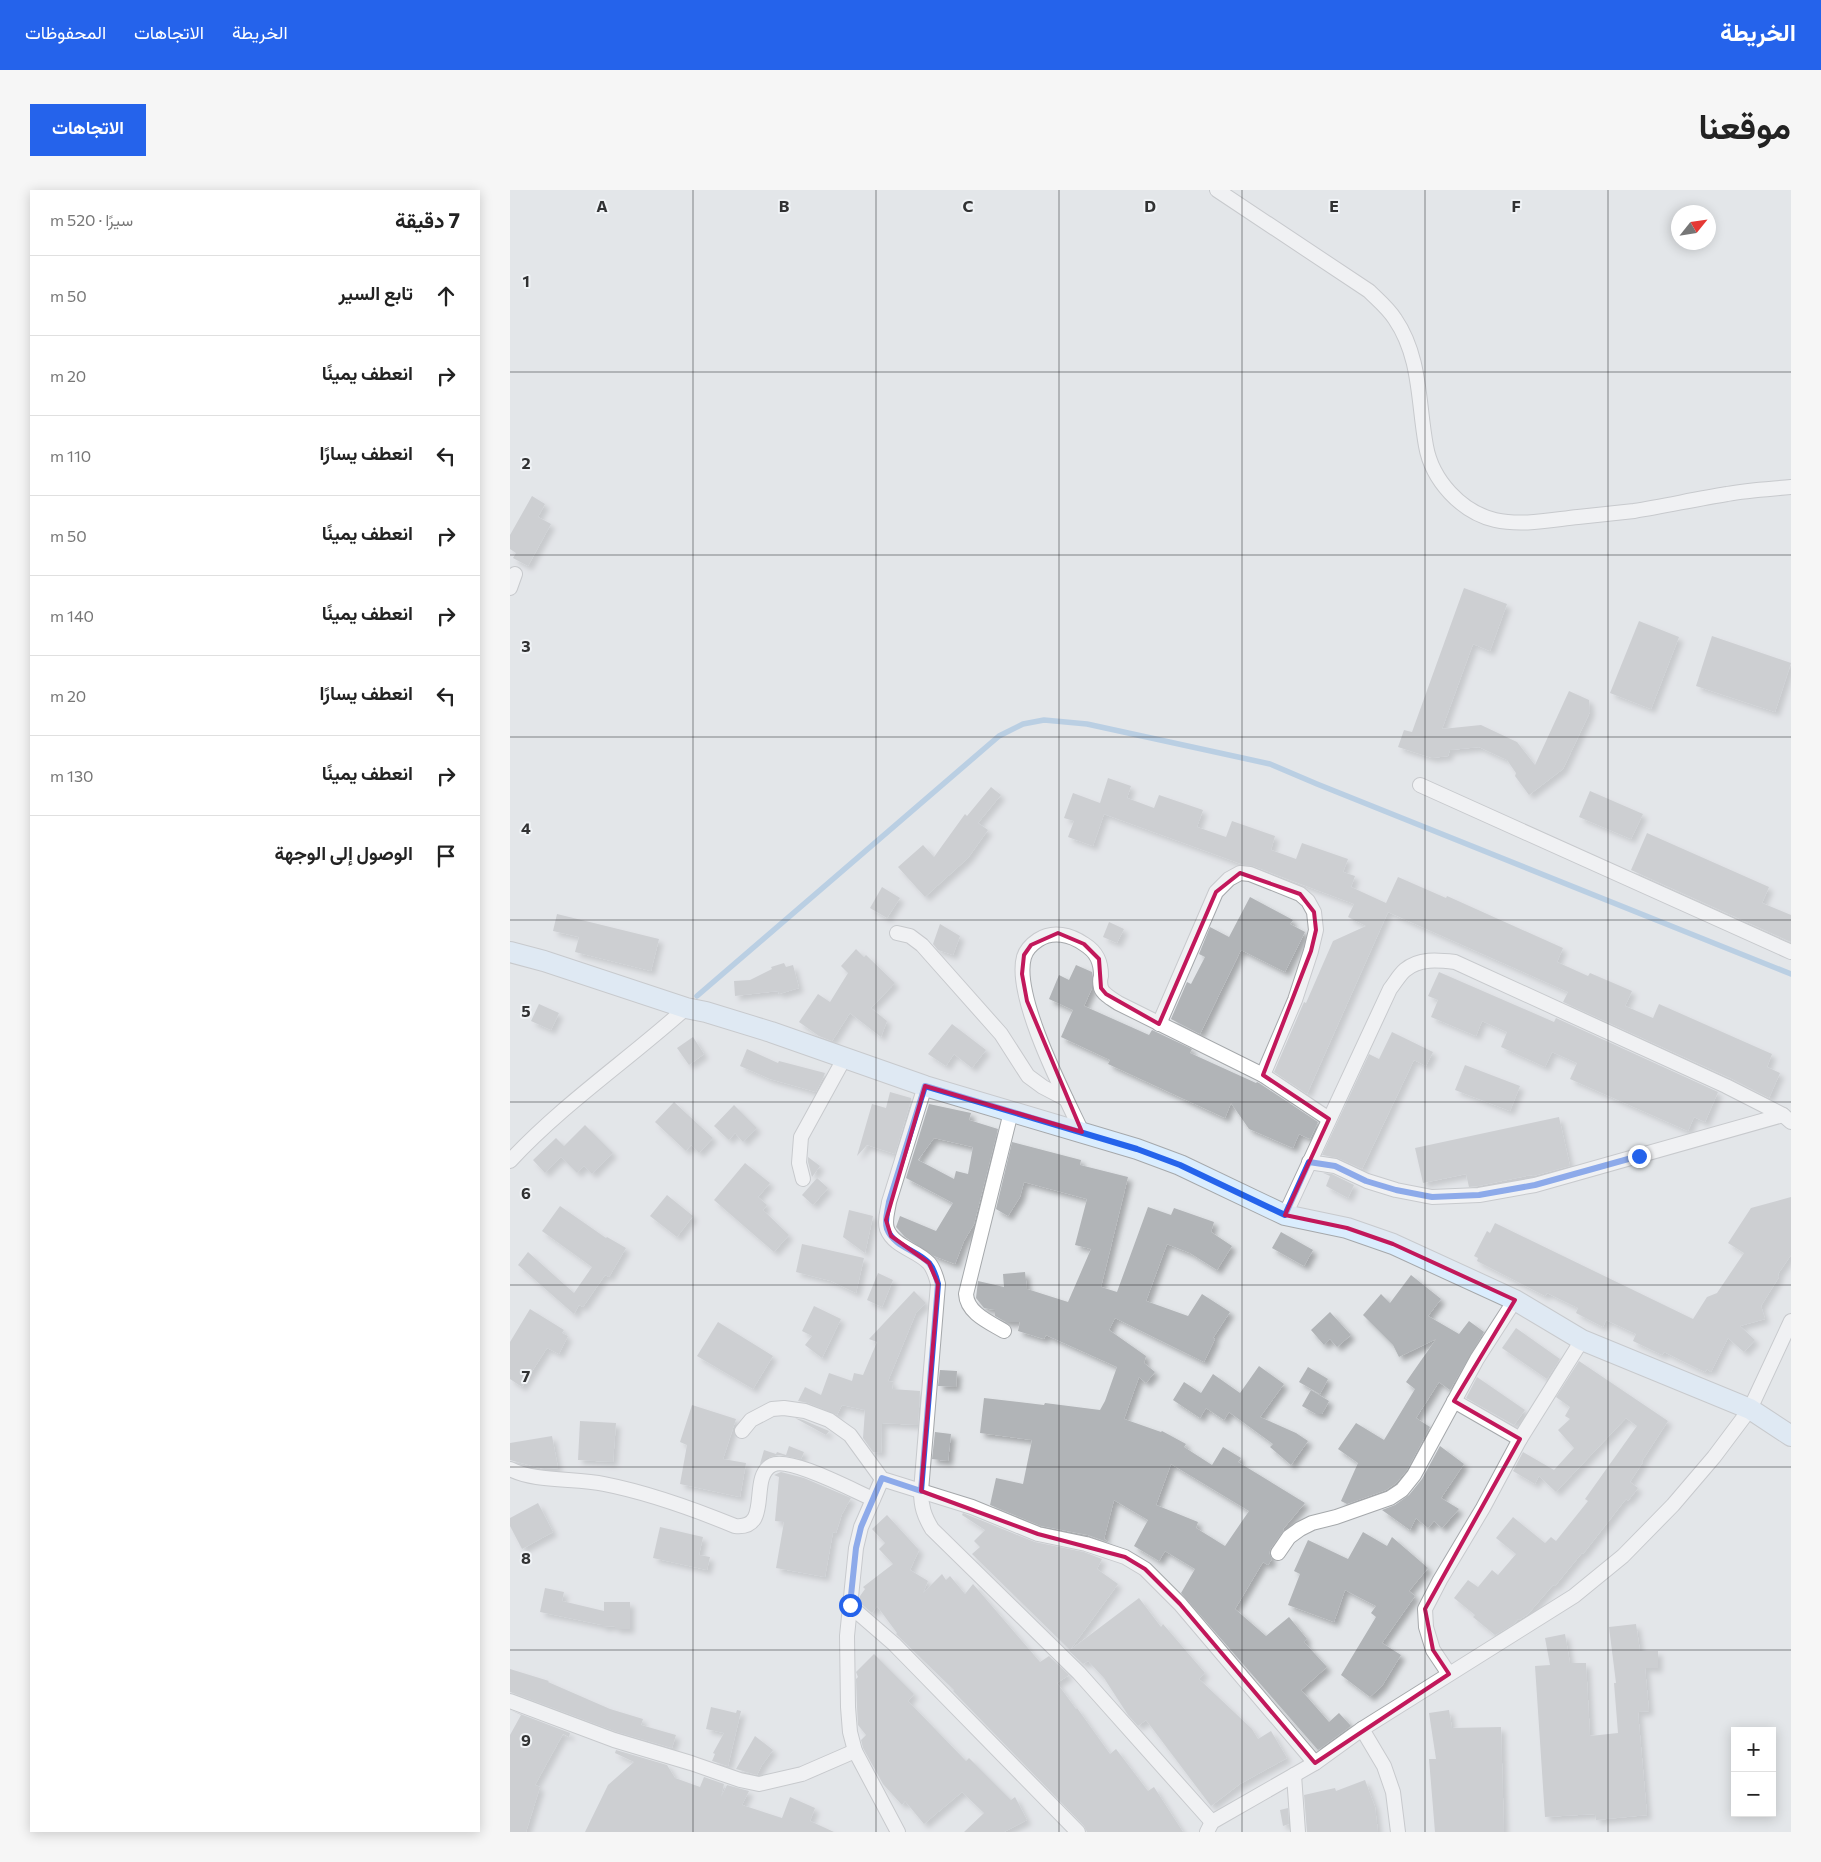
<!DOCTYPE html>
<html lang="ar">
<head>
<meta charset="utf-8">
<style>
  :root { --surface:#fff; --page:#f6f6f6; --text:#222; --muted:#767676; --line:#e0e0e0; --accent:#2563eb }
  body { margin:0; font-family:Commissioner,Vazirmatn,sans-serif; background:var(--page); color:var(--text); direction:rtl }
  .controls { position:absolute; right:15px; bottom:15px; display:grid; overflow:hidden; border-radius:0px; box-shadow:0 2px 12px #0003 }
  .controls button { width:45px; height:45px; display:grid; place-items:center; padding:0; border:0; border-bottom:1px solid var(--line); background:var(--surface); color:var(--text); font:25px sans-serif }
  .compass { position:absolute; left:1161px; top:15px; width:45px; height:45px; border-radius:50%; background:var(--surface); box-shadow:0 2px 12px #0003; rotate:60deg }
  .stop { position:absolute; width:15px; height:15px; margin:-11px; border:4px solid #2563eb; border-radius:50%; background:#fff }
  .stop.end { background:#2563eb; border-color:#fff; box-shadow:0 1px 5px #0008 }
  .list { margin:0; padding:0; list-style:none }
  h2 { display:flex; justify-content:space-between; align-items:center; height:65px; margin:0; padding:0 20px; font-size:21px }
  h2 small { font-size:16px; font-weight:400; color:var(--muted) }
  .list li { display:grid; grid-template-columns:32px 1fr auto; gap:15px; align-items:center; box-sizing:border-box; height:80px; padding:0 20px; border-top:1px solid var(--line) }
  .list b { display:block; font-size:19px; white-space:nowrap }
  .list em { font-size:16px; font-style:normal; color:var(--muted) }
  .icon { flex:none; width:28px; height:28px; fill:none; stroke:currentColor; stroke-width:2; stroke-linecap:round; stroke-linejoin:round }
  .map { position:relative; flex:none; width:1281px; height:1642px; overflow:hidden; direction:ltr; border-radius:0px }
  header { display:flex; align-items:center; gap:30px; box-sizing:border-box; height:70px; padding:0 25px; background:var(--accent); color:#fff }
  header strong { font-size:24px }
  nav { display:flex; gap:28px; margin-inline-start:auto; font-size:18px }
  .intro { display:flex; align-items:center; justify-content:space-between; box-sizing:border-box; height:120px; padding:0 30px }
  h1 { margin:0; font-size:35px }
  .button { padding:12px 22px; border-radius:0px; background:var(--accent); color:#fff; font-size:18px; font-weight:700 }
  main { display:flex; gap:30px; padding:0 30px }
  aside { flex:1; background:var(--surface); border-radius:0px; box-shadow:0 2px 12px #0003 }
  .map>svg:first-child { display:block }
</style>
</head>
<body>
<header>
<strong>الخريطة</strong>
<nav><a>الخريطة</a><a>الاتجاهات</a><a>المحفوظات</a></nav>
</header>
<div class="intro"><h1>موقعنا</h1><a class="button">الاتجاهات</a></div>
<main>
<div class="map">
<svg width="1281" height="1642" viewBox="0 0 1281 1642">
  <defs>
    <filter id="shadow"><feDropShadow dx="4.5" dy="4.5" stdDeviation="2.5" flood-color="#0004"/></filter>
  </defs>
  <rect width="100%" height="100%" fill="#e3e6e9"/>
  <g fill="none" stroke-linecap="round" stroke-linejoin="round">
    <path stroke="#88b4dc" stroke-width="5.5" d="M187 806 489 546 513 534 534 530 577 534 760 574 807 594 1281 784"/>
  </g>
  <g fill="#b1b4b7" fill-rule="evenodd" filter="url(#shadow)">
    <path d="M22 306 35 314 28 327 41 334 18 376 3 368 6 363 0 359V345Z"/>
    <path d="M954 398 997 414 980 461 963 454 932 539 971 535 1007 552 1025 575 1059 501 1079 510 1080 522 1053 579 1019 605 1005 586 1006 583 997 570 969 557 940 560 938 566 922 568 888 557 894 540 902 542Z"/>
    <path d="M1129 431 1169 447 1141 519 1100 503Z"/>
    <path d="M1202 446 1281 473 1265 522 1186 496Z"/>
    <path d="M598 588 621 596 617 608 644 618 649 605 693 620 687 637 716 647 722 631 765 646 761 660 786 669 792 653 838 669 833 682 845 686 841 697 876 713 888 687 936 708 937 706 1053 758 1047 772 1078 786 1080 783 1122 801 1115 816 1143 828 1149 814 1262 864 1257 877 1270 883 1259 908 1220 888 1053 812 1058 802 878 722 797 904 764 882 794 812 796 813 823 751 856 736 838 727 844 714 743 676 734 675 594 624 583 656 558 647 564 631 554 628 563 603 590 613Z"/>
    <path d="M481 597 491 605 468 633 478 640 458 668 415 707 388 677 413 655 424 667 455 624 457 626Z"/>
    <path d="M1080 601 1133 624 1121 649 1069 627Z"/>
    <path d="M1137 643 1259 697 1252 713 1281 725V752L1121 680Z"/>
    <path d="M372 697 390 708 377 728 360 718Z"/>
    <path d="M740 707 783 730 780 734 795 742 775 782 731 760 690 844 661 829 677 792 681 794 695 767 689 764 700 737 719 747Z"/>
    <path d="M47 724 149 749 141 781 65 762 69 747 43 741Z"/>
    <path d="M599 732 614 739 607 753 593 747Z"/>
    <path d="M430 734 450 746 443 765 428 760 423 754Z"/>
    <path d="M346 759 354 767 356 765 385 793 361 818 377 831 371 847 340 823 322 851 309 846 289 832 308 804 320 812 338 783 331 776Z"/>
    <path d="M274 773 276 777 283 775 289 798 269 804 268 801 225 806 224 791 240 790 262 779 261 777Z"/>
    <path d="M566 775 582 782V798L574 816 639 845 642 840 682 859 680 863 746 893 747 892 749 893 808 932 800 949 789 944 783 958 739 939 721 913 715 928 598 874 600 870 551 847 563 820 539 809 549 785 559 790Z"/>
    <path d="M929 782 1044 832 1046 828 1208 902 1195 932 1184 927 1178 941 1060 889 1067 873 1042 862 1035 877 991 857 997 842 972 831 966 846 921 827 928 810 918 806Z"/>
    <path d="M29 814 49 823 41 840 21 831Z"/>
    <path d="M442 834 476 860 462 878 444 864 436 876 418 864Z"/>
    <path d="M882 842 923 862 916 876 904 870 852 979 828 968 812 965 859 864 869 869Z"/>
    <path d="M183 847 194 864 179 875 167 858Z"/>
    <path d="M237 859 268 873 269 871 315 883 313 888 306 902 260 889 230 876Z"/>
    <path d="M955 875 1010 896 1000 921 945 900Z"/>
    <path d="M380 902 401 908V910L385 964 357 955 347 966 362 914 376 918Z"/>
    <path d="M164 912 203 948 189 963 181 955 176 961 145 932Z"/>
    <path d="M419 914 461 923 459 930 488 939 464 1034 454 1051 445 1074 424 1066 395 1047 386 1037 390 1026 426 1041 443 1013 396 988ZM424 948 463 957 458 984 446 981 444 989 408 970Z"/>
    <path d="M224 915 247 938 233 952 225 943 219 950 204 936Z"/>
    <path d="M1049 927 1060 976 1023 986 1021 985 968 996 959 997 956 984 913 993 905 958Z"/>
    <path d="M75 935 103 963 82 984 74 976 67 983 51 967 35 983 23 970 46 948 54 956Z"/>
    <path d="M502 952 571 970 570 975 618 987 591 1097 607 1102 638 1017 661 1025 664 1018 704 1032 701 1042 722 1056 707 1080 680 1063 657 1054 636 1111 678 1126 692 1104 720 1122 703 1148 705 1149 694 1172 605 1128 599 1140 636 1166 634 1173 645 1182 636 1193 629 1187 614 1229 651 1242 652 1241 676 1254 674 1257 702 1275 713 1257 731 1268 728 1272 795 1313 773 1339 774 1340 761 1358 759 1363 762 1369 758 1375 753 1372 725 1419 756 1446 779 1427 797 1449 794 1452 817 1477 791 1500 819 1532 829 1523 841 1536 808 1560 671 1403 685 1379 655 1361 649 1371 624 1356 638 1330 604 1310 594 1349 600 1353 578 1345 531 1336 480 1315 486 1288 513 1294 522 1250 470 1243 474 1208 534 1215 535 1213 590 1220 595 1211 607 1177 536 1145 534 1149 508 1141 510 1132H496L485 1126V1120L474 1118 466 1108 468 1091 494 1097 493 1084 515 1082 517 1099 558 1112 581 1059 565 1055 577 1009 514 992 510 1007 498 1026 486 1019ZM661 1274 739 1321 715 1356 686 1338 688 1332 646 1315Z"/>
    <path d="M298 967 310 976 302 987 298 972Z"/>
    <path d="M235 973 260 993 248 1007 257 1015 253 1020 279 1045 264 1062 204 1010Z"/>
    <path d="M813 983 822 984 844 995 838 1008 816 996 820 986Z"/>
    <path d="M307 988 318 998 303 1015 292 1005Z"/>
    <path d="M157 1005 183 1026 167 1047 140 1026Z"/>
    <path d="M1281 1007V1065L1268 1084 1269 1087 1251 1116 1255 1129 1230 1136 1245 1150 1234 1162 1218 1148 1201 1182 1197 1179 1195 1182 1154 1162 1152 1165 1123 1151 1126 1144 1096 1130 1093 1137 1066 1123 1068 1118 1037 1103 1035 1106 967 1071 968 1068 964 1066 977 1041 980 1043 985 1033 1183 1129 1197 1107 1207 1103 1234 1063 1218 1053 1241 1018Z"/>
    <path d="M50 1016 96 1048 97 1047 116 1058 99 1087 95 1085 73 1117 69 1115 64 1124 8 1075 18 1062 64 1103 82 1077 32 1041Z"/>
    <path d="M339 1020 363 1026 355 1063 333 1047Z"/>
    <path d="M771 1042 803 1060 794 1076 762 1058Z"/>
    <path d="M292 1054 354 1068 346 1103 321 1091 286 1082Z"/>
    <path d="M368 1083 383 1090 372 1117 357 1110Z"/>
    <path d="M901 1085 931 1109 918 1126 949 1144 959 1131 974 1142 940 1200 929 1192 906 1228 920 1237 897 1280 886 1293 876 1300 837 1314 831 1311 848 1273 828 1259 846 1233 874 1250 905 1199 896 1192 926 1149 889 1167 883 1155 853 1125 871 1104 880 1113Z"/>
    <path d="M404 1101 416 1113 406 1123 378 1191 383 1192 382 1199 410 1201 408 1235 372 1233 371 1263 363 1262 353 1248 355 1220 332 1215 327 1225 298 1213 288 1211 295 1197 311 1205 319 1183 342 1191 344 1183 353 1185 367 1152 359 1149Z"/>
    <path d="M304 1116 331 1129 312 1168 295 1155 302 1146 292 1141Z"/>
    <path d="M20 1119 54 1140 52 1143 58 1146 49 1164 37 1158 12 1197 0 1189V1152Z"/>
    <path d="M820 1122 841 1145 827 1157 820 1149 814 1155 801 1140Z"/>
    <path d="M208 1132 263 1166 243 1199 187 1166Z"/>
    <path d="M1006 1138 1050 1169 1037 1189 992 1158Z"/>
    <path d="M1069 1171 1158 1231 1132 1271 1133 1272 1120 1292 1128 1298 1118 1311 1116 1309 1073 1364 1072 1363 1045 1396 1043 1395 1018 1424 1009 1430 1008 1429 1004 1434 985 1445 963 1427 965 1425 944 1408 958 1390 968 1397 982 1380 988 1385 1006 1364 986 1348 1003 1327 1035 1353 1041 1347 1046 1351 1078 1311 1075 1309 1127 1236 1116 1228 1046 1302 1029 1286 1025 1294 1003 1281 1013 1262 1044 1280 1064 1258 1048 1240 1060 1229 1055 1226 1060 1217 1046 1207Z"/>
    <path d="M749 1176 774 1194 750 1227 786 1243 798 1251 781 1275 760 1257 763 1254 719 1222 714 1230 696 1218 690 1228 663 1210 674 1192 691 1203 703 1184 730 1203Z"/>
    <path d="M798 1177 818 1189 810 1204 789 1192Z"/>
    <path d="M430 1180 447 1181 446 1197 428 1196Z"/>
    <path d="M967 1187 1015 1220 1004 1235 956 1208Z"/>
    <path d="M801 1200 819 1211 812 1224H806L792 1216Z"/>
    <path d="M182 1215 226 1229 213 1269 236 1273 230 1307 170 1294 177 1255 170 1252Z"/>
    <path d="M285 1228 293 1230 319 1241 316 1245Z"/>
    <path d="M70 1231 106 1233 103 1272 68 1270Z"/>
    <path d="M425 1242 441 1244 438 1271 422 1269Z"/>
    <path d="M42 1246 48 1278 34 1279 0 1270V1253Z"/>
    <path d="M279 1256 294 1262 291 1269 269 1265 260 1267 250 1274 254 1260 266 1264 267 1262 276 1265Z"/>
    <path d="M930 1256 954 1274 931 1308 949 1319 932 1338 924 1331 918 1338 906 1328 900 1340 872 1320 885 1315 899 1305 912 1289Z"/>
    <path d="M271 1282 294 1288 341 1308 332 1324 326 1343 323 1342 315 1387 266 1378 274 1332 265 1331 269 1287 264 1285Z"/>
    <path d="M28 1313 43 1342 12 1359 0 1336V1328Z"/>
    <path d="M453 1323 525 1352 574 1362 592 1369 587 1379 608 1394 560 1460 629 1408 651 1437 653 1434 695 1483 689 1489 742 1539 748 1549 761 1541 777 1568 730 1594 701 1616 636 1530 628 1536 618 1525 594 1488 578 1471 573 1474 559 1461 560 1460 462 1364 470 1357 464 1351 475 1340 452 1325Z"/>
    <path d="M377 1325 409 1360 400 1380 418 1391 413 1403 432 1384 436 1390 440 1386 455 1404 463 1394 530 1472 539 1466 559 1485 547 1493 566 1519 567 1518 600 1564 606 1559 638 1601 644 1597 673 1642H577L574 1636 443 1501 444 1500 386 1444 387 1443 367 1416 362 1423 349 1412 350 1406 355 1399 353 1397 383 1374 369 1359 375 1353 362 1339Z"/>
    <path d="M150 1337 193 1347 189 1365 200 1367 197 1380 143 1368Z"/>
    <path d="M853 1342 877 1356 882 1347 918 1378 899 1401 905 1406 872 1453 891 1465 872 1496 860 1507 831 1485 866 1427 861 1423 866 1416 835 1400 824 1432 778 1415 790 1384 784 1381 798 1350 838 1369Z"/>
    <path d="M35 1398 54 1402 52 1411 94 1421V1412H120V1439H105V1436L92 1437V1435L30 1422Z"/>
    <path d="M1126 1434 1130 1461H1148V1478H1135L1139 1521 1128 1522 1137 1625 1086 1630 1085 1624 1035 1627 1025 1476 1040 1475 1035 1448 1055 1444 1060 1473H1076L1080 1546 1108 1543 1104 1493H1106L1099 1437Z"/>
    <path d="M364 1464 404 1504 398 1511 456 1571 459 1568 501 1610 505 1607 517 1630 494 1642H454L474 1623 452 1602 414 1634 395 1611 392 1615 373 1594 353 1558 351 1550 356 1545 348 1535 347 1517 346 1489 348 1487 346 1482Z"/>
    <path d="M0 1479 39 1491 38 1492 100 1519 133 1529 131 1535 166 1545 162 1558 107 1542 0 1502Z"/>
    <path d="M201 1517 226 1523 227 1520 231 1521 218 1576 202 1571 205 1564 203 1563 214 1543 196 1539Z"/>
    <path d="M0 1520 60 1543 59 1547 53 1544 25 1595 30 1597 16 1642H0V1545L11 1525Z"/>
    <path d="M939 1520 942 1538 991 1537 994 1642H925L919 1569H926L919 1523Z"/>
    <path d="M245 1546 263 1560 252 1575 247 1585 226 1579Z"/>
    <path d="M106 1560 157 1575 165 1588 190 1597 194 1587 214 1594 211 1607 217 1595 239 1601 232 1615 272 1628 280 1607 305 1618 300 1631 324 1642H75L98 1595 124 1572 105 1563Z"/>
    <path d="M855 1590 865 1617 868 1642H797L794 1605 825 1598 826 1601Z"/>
    <path d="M778 1618 779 1634 773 1636 770 1620Z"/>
  </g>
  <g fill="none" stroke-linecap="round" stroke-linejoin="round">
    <g stroke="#a5a8ab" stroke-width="16">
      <g id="minor">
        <path d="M707 0 859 101C868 110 878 118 885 129 911 167 908 213 916 256 922 290 951 322 985 330 1012 336 1040 330 1068 327 1086 325 1105 323 1124 321 1155 316 1186 309 1217 304 1238 300 1260 299 1281 297"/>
        <path d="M0 398 5 384"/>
        <path d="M910 595 1281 762"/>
        <path d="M387 743 400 746 412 755 491 844 518 886 533 897 556 909"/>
        <path d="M649 834 706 702 719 689 730 683 740 684 790 704 798 711 804 722 806 740 801 761 785 810 753 885"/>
        <path d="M415 896 379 1012C378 1020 374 1030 377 1039 384 1057 407 1060 419 1073 424 1079 426 1086 428 1094L411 1301C411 1316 414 1326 422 1339L569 1483 702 1632"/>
        <path d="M572 942C554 904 503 806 514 767 516 760 522 754 528 750 543 740 561 745 574 754 587 762 591 772 591 786 590 789 590 794 591 798 593 804 602 809 608 813L753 885 819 929"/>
        <path d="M0 971C53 914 118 870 176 818"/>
        <path d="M799 972 825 976 857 991 886 1000 922 1007 969 1005 1025 995 1273 925"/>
        <path d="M293 989 289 973 291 947 335 867"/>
        <path d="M775 1025 880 799C885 793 889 785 895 780 909 768 928 770 945 772L1216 896 1273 925 1281 932"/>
        <path d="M494 1141C479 1132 457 1123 456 1104L501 922"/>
        <path d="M944 1211 1010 1249"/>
        <path d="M232 1241 241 1230 262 1219 274 1218 295 1221 319 1230 340 1245 372 1289 462 1317 528 1344 576 1354 615 1367 635 1379 670 1414 805 1573"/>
        <path d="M0 1279C24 1292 66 1288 94 1294 135 1302 186 1320 225 1336 263 1340 238 1287 262 1275 279 1266 344 1301 363 1309"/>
        <path d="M372 1289 351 1337 346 1358 337 1446 338 1517 340 1542 345 1561 388 1642"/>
        <path d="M768 1363 779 1347 790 1339 802 1333 826 1327 880 1308 892 1300 904 1285 967 1169 1005 1110"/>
        <path d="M339 1415 384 1454 568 1642"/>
        <path d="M939 1484 923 1460 916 1437 915 1419 930 1390 973 1318 1010 1249 1072 1150"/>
        <path d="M0 1511 104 1550 181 1573 230 1590 249 1594 292 1584 345 1561"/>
        <path d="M852 1539 874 1576 883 1602 888 1642"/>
        <path d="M784 1585 788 1642"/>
        <path d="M697 1642 702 1632 805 1573 852 1539 1064 1406 1113 1366 1163 1315 1204 1267 1240 1219 1281 1131"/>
      </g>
    </g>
    <g stroke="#a5a8ab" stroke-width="22">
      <path id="secondary" d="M0 762 34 771 176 818 196 822 261 842 415 896 627 959 670 975 775 1025 837 1038 883 1054 1005 1110 1072 1150 1240 1219 1281 1246"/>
    </g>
    <use href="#minor" stroke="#fff" stroke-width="14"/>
    <use href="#secondary" stroke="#daedfe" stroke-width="20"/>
  </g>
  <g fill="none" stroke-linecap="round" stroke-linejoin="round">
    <path stroke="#2563eb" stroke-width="6" d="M340 1415 346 1358 351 1337 372 1288 411 1301 428 1094C426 1086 424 1079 419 1073 407 1060 384 1057 377 1039 374 1030 378 1020 379 1012L415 896 627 959 670 975 775 1025 799 972 825 976 856 991 886 1000 922 1007 969 1005 1025 995 1129 966"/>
  </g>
  <path d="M0 0H1281V1642H0ZM730 683 790 704 804 722 806 740 801 761 753 885 819 929 775 1025 837 1038 883 1054 1005 1110 944 1211 1010 1249 915 1419 923 1460 939 1484 805 1573 670 1414 635 1379 615 1367 528 1344 411 1301 428 1094 419 1073 381 1046 376 1030 415 896 572 942 517 811 512 784 514 765 521 755 548 743 574 754 589 769 591 798 596 804 649 834 706 702Z" fill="#e3e6e9" fill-opacity=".55" fill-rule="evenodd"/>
  <path fill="none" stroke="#c2185b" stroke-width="4" stroke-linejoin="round" d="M730 683 790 704 804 722 806 740 801 761 753 885 819 929 775 1025 837 1038 883 1054 1005 1110 944 1211 1010 1249 915 1419 923 1460 939 1484 805 1573 670 1414 635 1379 615 1367 528 1344 411 1301 428 1094 419 1073 381 1046 376 1030 415 896 572 942 517 811 512 784 514 765 521 755 548 743 574 754 589 769 591 798 596 804 649 834 706 702Z"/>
  <path fill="none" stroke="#313233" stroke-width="1" stroke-opacity="0.55" d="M183 0V1642M366 0V1642M549 0V1642M732 0V1642M915 0V1642M1098 0V1642M0 182H1281M0 365H1281M0 547H1281M0 730H1281M0 912H1281M0 1095H1281M0 1277H1281M0 1460H1281"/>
  <g font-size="16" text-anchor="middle" font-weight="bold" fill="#313233" stroke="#f0f3f6" stroke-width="4" stroke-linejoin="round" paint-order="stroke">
    <text x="92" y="22">A</text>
    <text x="274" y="22">B</text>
    <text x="458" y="22">C</text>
    <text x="640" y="22">D</text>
    <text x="824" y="22">E</text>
    <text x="1006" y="22">F</text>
    <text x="16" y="97">1</text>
    <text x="16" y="279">2</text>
    <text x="16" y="462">3</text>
    <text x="16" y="644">4</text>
    <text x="16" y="827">5</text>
    <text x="16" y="1009">6</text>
    <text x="16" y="1192">7</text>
    <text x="16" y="1374">8</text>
    <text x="16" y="1556">9</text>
  </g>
</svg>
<div class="controls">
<button>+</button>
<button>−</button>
</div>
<svg class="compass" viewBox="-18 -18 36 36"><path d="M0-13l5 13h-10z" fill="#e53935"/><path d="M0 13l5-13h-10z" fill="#767676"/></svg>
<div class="stop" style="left:340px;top:1415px"></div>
<div class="stop end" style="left:1129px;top:966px"></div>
</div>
<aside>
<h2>7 دقيقة<small>سيرًا · 520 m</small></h2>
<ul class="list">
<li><svg class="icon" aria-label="ahead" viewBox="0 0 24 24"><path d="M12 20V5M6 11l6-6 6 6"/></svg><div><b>تابع السير</b></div><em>50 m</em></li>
<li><svg class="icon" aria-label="right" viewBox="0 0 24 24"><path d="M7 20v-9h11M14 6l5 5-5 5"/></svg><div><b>انعطف يمينًا</b></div><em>20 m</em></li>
<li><svg class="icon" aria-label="left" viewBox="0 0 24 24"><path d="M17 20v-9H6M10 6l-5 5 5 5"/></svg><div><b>انعطف يسارًا</b></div><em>110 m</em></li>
<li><svg class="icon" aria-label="right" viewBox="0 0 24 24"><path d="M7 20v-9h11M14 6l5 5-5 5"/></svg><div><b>انعطف يمينًا</b></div><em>50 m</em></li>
<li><svg class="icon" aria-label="right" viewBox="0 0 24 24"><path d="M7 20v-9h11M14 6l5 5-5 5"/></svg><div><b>انعطف يمينًا</b></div><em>140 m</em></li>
<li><svg class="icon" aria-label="left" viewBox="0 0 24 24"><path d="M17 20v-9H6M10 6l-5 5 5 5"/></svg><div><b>انعطف يسارًا</b></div><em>20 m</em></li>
<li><svg class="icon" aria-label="right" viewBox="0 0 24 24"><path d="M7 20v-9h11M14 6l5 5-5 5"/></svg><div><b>انعطف يمينًا</b></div><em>130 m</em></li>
<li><svg class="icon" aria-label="arrive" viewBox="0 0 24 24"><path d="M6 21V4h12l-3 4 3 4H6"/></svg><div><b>الوصول إلى الوجهة</b></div></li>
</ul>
</aside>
</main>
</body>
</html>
